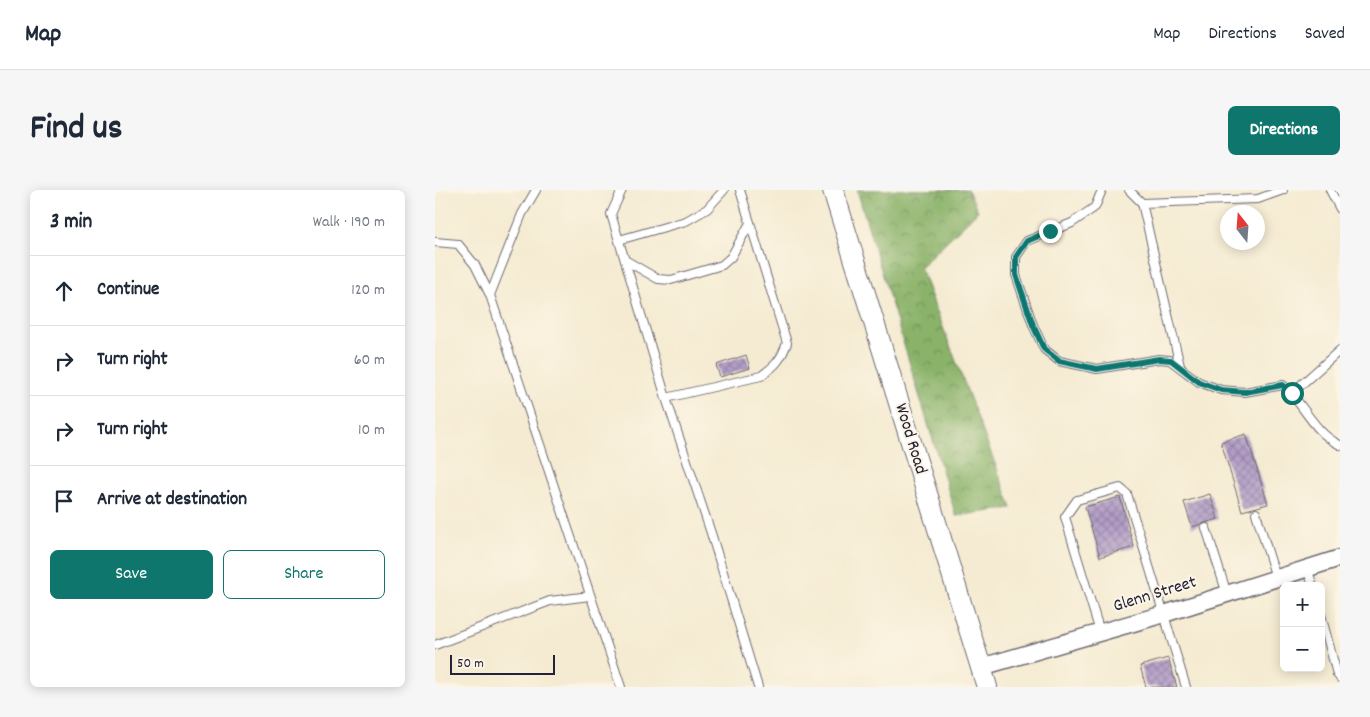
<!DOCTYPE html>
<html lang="en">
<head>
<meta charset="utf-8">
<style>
  :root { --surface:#fff; --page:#f6f6f7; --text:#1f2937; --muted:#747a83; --line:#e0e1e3; --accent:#0f766e }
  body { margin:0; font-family:Dekko,sans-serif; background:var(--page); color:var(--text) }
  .controls { position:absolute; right:15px; bottom:15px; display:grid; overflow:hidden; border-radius:8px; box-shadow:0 2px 12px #0003 }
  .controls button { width:45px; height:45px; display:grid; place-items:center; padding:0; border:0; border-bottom:1px solid var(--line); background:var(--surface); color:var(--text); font:25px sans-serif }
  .compass { position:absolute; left:785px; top:15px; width:45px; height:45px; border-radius:50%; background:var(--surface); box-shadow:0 2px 12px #0003; rotate:343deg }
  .scale { position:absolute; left:15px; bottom:12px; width:105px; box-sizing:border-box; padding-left:5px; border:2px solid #22223b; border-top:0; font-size:14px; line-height:18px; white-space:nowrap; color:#22223b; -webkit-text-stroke:4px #fcf5e5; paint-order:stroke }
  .stop { position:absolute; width:15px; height:15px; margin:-11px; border:4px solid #0f766e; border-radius:50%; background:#fff }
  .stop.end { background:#0f766e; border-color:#fff; box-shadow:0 1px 5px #0008 }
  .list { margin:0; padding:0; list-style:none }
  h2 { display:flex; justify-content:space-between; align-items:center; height:65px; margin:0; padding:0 20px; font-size:21px }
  h2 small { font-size:16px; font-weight:400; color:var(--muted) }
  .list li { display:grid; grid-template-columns:32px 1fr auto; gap:15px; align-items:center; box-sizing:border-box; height:70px; padding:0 20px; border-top:1px solid var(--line) }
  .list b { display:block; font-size:19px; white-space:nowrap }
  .list em { font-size:16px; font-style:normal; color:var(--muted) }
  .actions { display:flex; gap:10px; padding:15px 20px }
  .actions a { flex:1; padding:11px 0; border:1px solid var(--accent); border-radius:8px; text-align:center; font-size:18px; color:var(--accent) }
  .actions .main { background:var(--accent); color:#fff }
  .icon { flex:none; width:28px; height:28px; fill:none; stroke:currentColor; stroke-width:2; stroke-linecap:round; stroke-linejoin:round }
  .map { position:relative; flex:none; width:905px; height:497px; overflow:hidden; border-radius:8px }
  header { display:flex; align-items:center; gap:30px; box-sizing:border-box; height:70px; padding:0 25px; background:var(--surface); border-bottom:1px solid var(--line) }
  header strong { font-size:24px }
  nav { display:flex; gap:28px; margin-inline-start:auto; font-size:18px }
  .intro { display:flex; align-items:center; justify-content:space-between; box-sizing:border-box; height:120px; padding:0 30px }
  h1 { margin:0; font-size:35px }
  .button { padding:12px 22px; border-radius:8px; background:var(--accent); color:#fff; font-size:18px; font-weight:700 }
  main { display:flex; gap:30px; padding:0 30px }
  aside { flex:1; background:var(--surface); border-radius:8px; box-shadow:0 2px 12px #0003 }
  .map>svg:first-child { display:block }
</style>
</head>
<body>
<header>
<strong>Map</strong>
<nav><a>Map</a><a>Directions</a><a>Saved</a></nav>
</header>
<div class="intro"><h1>Find us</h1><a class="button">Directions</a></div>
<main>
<aside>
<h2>3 min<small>Walk · 190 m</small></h2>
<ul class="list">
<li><svg class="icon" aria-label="ahead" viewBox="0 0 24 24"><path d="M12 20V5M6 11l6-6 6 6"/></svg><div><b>Continue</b></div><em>120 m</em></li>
<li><svg class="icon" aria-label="right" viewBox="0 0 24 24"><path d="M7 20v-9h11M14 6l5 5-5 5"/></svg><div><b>Turn right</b></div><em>60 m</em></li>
<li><svg class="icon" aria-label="right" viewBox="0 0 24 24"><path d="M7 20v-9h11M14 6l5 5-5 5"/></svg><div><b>Turn right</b></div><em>10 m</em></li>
<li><svg class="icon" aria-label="arrive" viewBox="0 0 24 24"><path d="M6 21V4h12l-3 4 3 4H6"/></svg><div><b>Arrive at destination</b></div></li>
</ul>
<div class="actions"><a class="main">Save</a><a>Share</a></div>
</aside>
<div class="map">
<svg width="905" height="497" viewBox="0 0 905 497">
  <defs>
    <pattern id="forest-crowns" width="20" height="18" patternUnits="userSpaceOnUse" patternTransform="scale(1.25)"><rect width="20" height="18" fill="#8ab269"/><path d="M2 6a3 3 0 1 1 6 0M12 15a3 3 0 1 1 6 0" fill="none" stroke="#709058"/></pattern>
    <pattern id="building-cross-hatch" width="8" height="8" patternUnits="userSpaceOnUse" patternTransform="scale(1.25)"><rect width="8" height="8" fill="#b39dc7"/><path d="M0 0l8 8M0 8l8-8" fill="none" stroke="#9180a3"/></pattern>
  </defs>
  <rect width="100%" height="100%" fill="#fcf5e5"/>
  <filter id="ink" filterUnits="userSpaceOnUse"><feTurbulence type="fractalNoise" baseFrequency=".02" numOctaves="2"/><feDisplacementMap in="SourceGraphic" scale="10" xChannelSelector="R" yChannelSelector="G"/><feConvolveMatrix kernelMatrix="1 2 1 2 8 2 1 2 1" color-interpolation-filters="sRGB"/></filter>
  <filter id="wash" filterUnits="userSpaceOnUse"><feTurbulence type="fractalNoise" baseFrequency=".0096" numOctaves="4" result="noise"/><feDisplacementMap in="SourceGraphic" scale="20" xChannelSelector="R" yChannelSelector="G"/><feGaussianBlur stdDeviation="1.12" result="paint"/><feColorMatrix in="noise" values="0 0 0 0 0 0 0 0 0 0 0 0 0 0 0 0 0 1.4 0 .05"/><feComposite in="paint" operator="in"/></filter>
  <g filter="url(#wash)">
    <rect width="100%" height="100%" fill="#f5ebd2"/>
    <path fill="url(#forest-crowns)" stroke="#566a52" d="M422 0H533L543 21 485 77 577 318 521 326Z"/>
    <g id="blocks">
      <g fill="url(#building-cross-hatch)">
        <path d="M311 165 315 178 285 187 281 175Z"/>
        <path d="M811 244 833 314 807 321 786 252Z"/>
        <path d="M775 304 783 329 757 337 749 312Z"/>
        <path d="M685 307 699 357 665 367 650 317Z"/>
        <path d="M733 468 742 497H711L705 476Z"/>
      </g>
    </g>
  </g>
  <g filter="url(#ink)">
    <use href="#blocks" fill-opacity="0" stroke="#6c6870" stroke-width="1"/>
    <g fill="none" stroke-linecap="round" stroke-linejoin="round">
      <g stroke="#6c6870" stroke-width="10">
        <g id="service">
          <path d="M187 0 176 24 231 208 326 186C340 176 346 170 352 153L305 0"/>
          <path d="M667 0 660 17 637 33 592 51 581 67V85L598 135 609 159 624 171 662 179 724 169 735 170 764 192 786 200 810 202 848 195C869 214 878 242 905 255"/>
          <path d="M694 0 707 13 823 9 848 0"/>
          <path d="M895 0 905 19"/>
          <path d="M707 13 745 176"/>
          <path d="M184 50 251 31 272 19 289 0"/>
          <path d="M0 52 23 54 40 75 55 105 186 497"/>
          <path d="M190 70 223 89 236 90 287 75 296 67 315 33"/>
          <path d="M55 105 87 24 101 0"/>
          <path d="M857 203 905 160"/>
          <path d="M231 208 276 343 323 497"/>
          <path d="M821 323 841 388"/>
          <path d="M771 338 792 404"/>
          <path d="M872 378 878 396"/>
          <path d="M886 425 902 484 905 488"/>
          <path d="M665 442 630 327 642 310 685 298 692 304 751 497"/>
          <path d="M0 455 115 411 155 406"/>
        </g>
      </g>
      <g stroke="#6c6870" stroke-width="19">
        <path id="minor" d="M546 477 729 424 905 368"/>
      </g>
      <g stroke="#6c6870" stroke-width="22">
        <path id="tertiary" d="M398 0 552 497"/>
      </g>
      <use href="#service" stroke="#fff" stroke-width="8"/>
      <use href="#minor" stroke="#fff" stroke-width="16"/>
      <use href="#tertiary" stroke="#fff" stroke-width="20"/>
    </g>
  </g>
  <g fill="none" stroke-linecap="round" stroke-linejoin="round" filter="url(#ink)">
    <path stroke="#0f766e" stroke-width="6" d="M615 41 592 51 581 67V85L598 135 609 159 624 171 662 179 724 169 736 170 764 192 786 200 810 202 848 195 857 203"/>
  </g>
  <g text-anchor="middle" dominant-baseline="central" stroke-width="4" stroke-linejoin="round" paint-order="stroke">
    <g font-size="18" fill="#22223b" stroke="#fcf5e5">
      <text transform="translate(475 249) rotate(73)">Wood Road</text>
      <text transform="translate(720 405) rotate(-17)">Glenn Street</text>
    </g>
  </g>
</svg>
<div class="controls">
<button>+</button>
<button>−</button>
</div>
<svg class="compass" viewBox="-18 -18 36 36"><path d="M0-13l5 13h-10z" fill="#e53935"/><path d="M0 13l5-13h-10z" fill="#747a83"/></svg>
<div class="scale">50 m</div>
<div class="stop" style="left:857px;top:203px"></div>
<div class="stop end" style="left:615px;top:41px"></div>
</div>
</main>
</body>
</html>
